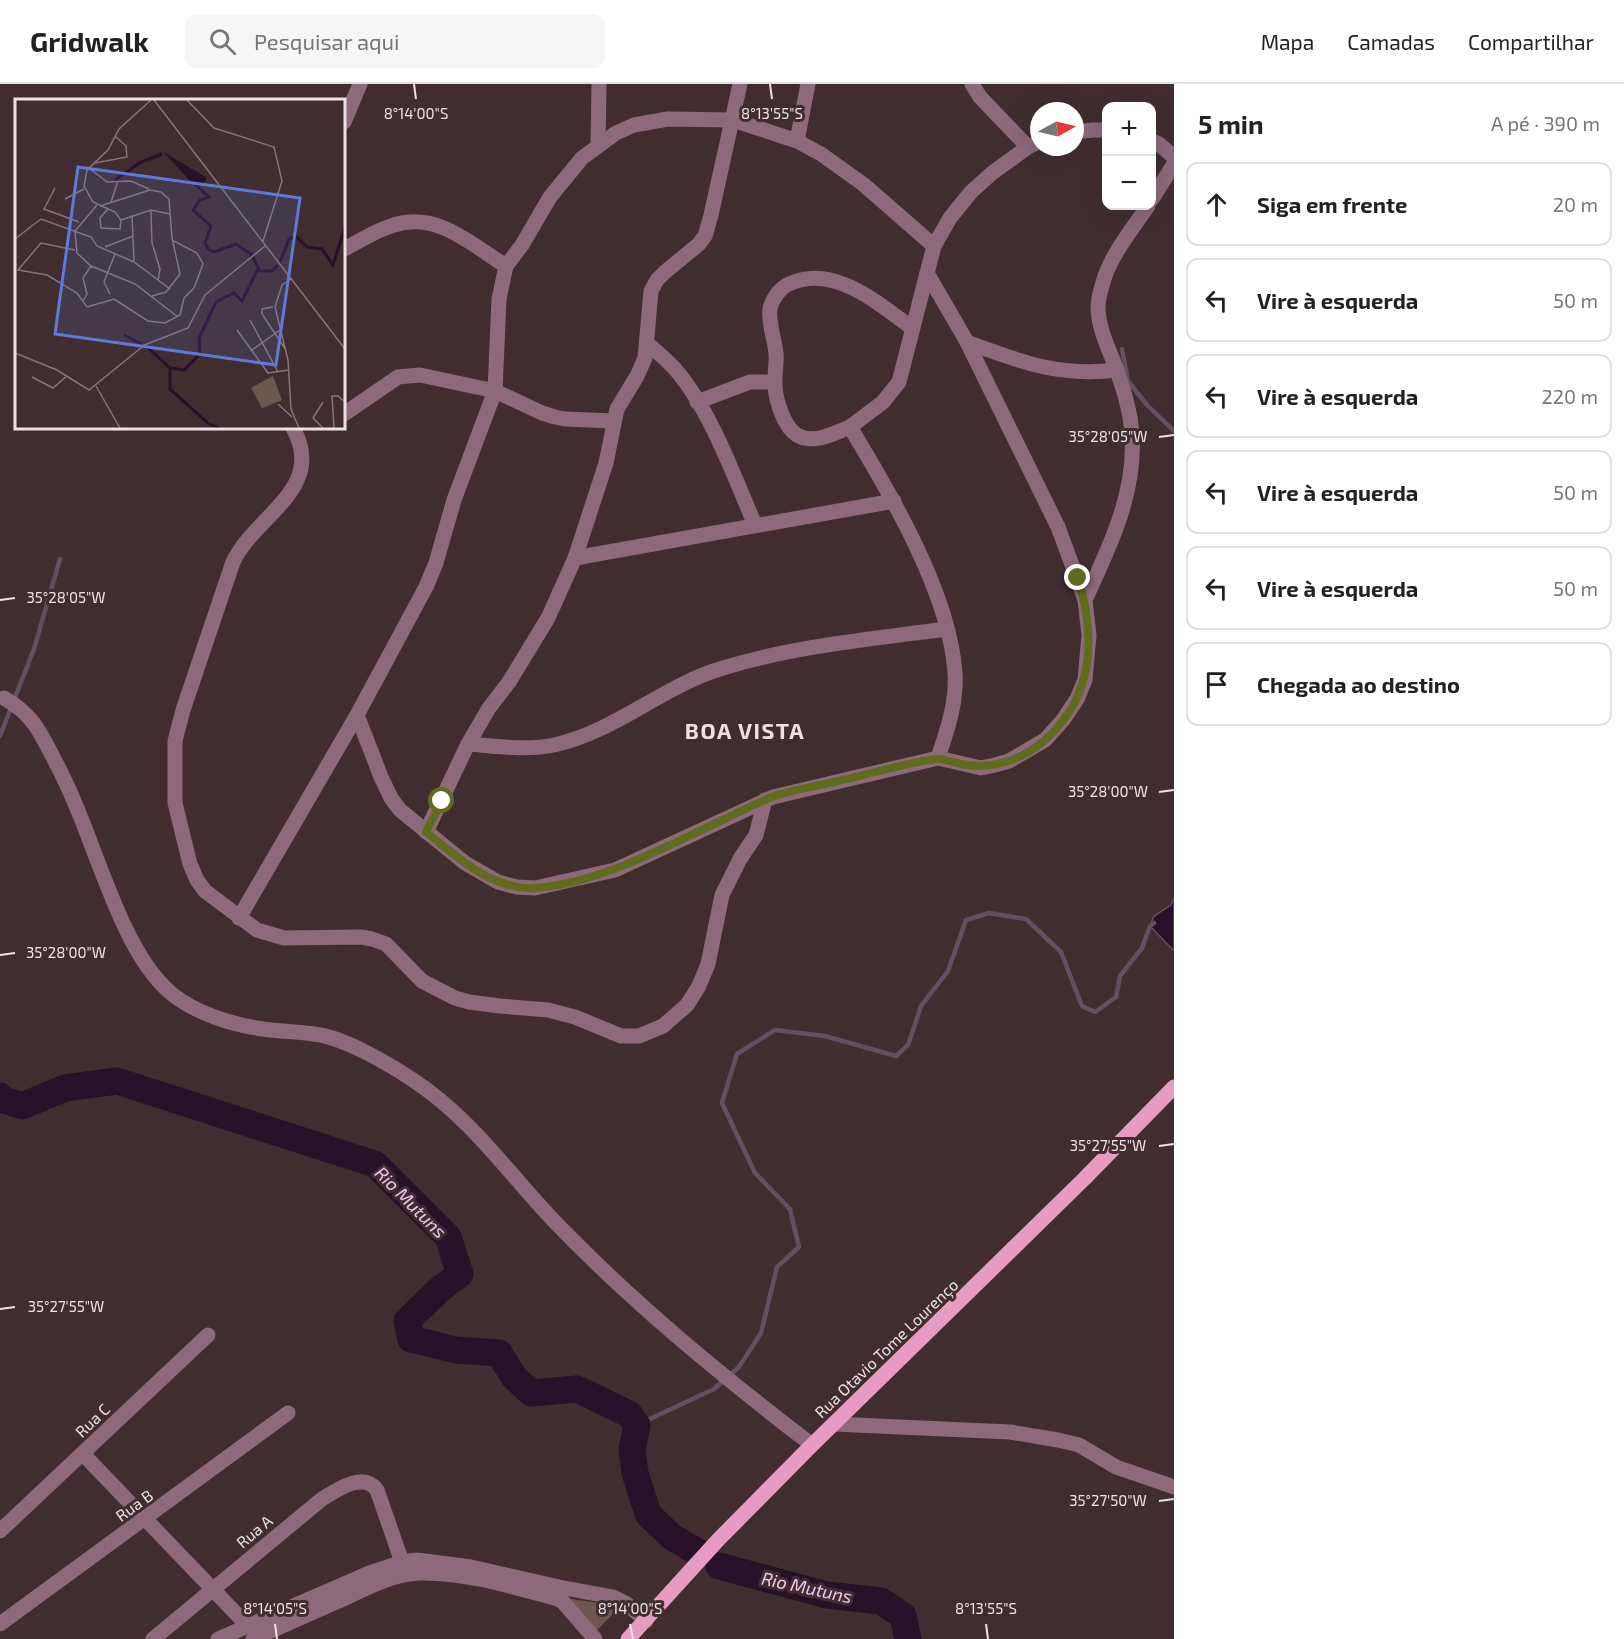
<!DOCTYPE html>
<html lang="pt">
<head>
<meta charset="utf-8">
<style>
  :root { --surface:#fff; --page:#f6f6f6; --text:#222; --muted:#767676; --line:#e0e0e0 }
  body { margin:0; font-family:"Exo 2",sans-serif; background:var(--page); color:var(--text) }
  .controls { position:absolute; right:18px; top:18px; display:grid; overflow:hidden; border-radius:12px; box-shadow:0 6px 24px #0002 }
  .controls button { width:54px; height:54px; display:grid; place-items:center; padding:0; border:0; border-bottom:2px solid var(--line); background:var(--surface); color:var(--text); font:30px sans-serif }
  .compass { position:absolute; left:1030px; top:18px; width:54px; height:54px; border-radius:50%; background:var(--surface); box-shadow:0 6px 24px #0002; rotate:82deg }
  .stop { position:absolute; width:18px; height:18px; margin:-14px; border:4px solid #606c1d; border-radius:50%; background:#fff }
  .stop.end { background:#606c1d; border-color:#fff; box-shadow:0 2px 6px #0008 }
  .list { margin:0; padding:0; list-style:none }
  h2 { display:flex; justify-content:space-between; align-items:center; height:78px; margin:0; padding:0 24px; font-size:26px }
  h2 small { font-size:20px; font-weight:400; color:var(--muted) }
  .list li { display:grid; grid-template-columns:39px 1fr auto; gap:18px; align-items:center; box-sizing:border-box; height:84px; margin:0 12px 12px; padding:0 12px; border:2px solid var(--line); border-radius:12px }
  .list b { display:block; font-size:22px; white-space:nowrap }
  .list em { font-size:20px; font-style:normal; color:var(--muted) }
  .icon { flex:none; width:33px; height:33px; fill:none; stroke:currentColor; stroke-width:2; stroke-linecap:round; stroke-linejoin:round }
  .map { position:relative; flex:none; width:1174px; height:1555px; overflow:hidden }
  header { display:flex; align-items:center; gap:36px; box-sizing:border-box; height:84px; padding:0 30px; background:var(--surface); border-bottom:2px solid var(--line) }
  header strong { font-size:28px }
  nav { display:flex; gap:33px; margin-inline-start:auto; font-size:21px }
  .search { width:420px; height:54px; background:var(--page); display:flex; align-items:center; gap:15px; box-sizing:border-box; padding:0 21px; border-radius:12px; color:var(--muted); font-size:22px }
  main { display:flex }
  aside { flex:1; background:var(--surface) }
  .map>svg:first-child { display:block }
</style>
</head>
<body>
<header>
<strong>Gridwalk</strong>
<div class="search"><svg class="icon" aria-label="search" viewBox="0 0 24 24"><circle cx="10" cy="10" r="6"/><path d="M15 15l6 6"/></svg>Pesquisar aqui</div>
<nav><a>Mapa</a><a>Camadas</a><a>Compartilhar</a></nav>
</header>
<main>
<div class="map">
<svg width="1174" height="1555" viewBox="0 0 1174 1555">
  <rect width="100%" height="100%" fill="#412d30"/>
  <path fill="#6e584b" d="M564 1514 614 1521 621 1522 595 1548Z"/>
  <path fill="#281029" stroke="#634f61" stroke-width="1.5" d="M1174 814V867L1150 842 1154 832 1171 821Z"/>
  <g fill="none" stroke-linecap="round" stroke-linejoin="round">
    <g stroke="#634f61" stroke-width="4.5">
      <path d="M1122 265 1128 297 1147 321 1174 347"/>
      <path d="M0 652 34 565 60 475"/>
      <path d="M637 1341 714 1305 739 1283 761 1249 777 1183 799 1163 790 1125 755 1089 722 1019 737 970 775 946 825 952 896 972 908 961 921 922 948 887 966 836 989 829 1026 835 1061 868 1082 922 1095 928 1116 913 1120 892 1142 864 1150 842 1154 839"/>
    </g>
    <g stroke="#281029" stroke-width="27">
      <path d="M0 1012 4 1016 22 1022 65 1004 117 997 375 1080 448 1153 460 1190 439 1206 407 1237 411 1255 456 1266 499 1269 514 1293 531 1309 577 1305 629 1330 637 1341 632 1366 635 1389 648 1430 672 1453 696 1467"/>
      <path d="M719 1482 827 1511 881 1517 903 1532 908 1555"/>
    </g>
    <g stroke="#8d697b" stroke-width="15">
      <path d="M972 0 980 13 1028 63"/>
      <path d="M344 38 360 0"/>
      <path d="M1075 48 1093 46H1106"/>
      <path d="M797 57 808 0"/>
      <path d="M1152 57 1159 60 1174 73"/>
      <path d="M598 61 599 0"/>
      <path d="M1152 115 1174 80"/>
      <path d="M344 165C360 157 376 146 394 141 437 127 472 161 506 182"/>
      <path d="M967 258C1021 278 1058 293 1117 286"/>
      <path d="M647 259C657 268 666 275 675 285 710 325 734 392 755 441"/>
      <path d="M697 318 750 298H775"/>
      <path d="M344 330 398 293 420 291 495 307 542 329 555 333 565 335 613 337"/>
      <path d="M850 343C834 349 814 361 797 351 784 343 776 317 775 302 774 291 777 281 776 270 775 256 768 239 770 225 772 215 780 204 789 200 833 179 879 220 912 244"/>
      <path d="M293 344C327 405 255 431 233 478L183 626 175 657V719L190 780 197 796 205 807 257 846 284 854 361 853 372 855 386 860 422 897 455 914 469 918 500 922 548 926 575 933 621 952H639L663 942 687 921 699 902 708 880 722 811 740 775 756 751 765 716"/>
      <path d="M575 474 894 417"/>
      <path d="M1085 516C1109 464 1136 410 1132 351 1131 328 1124 306 1116 284 1109 265 1098 244 1098 223 1098 213 1102 202 1105 192 1114 167 1133 144 1148 122"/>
      <path d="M4 614C32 630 39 646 54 675 82 727 98 785 123 839 135 865 150 892 172 910 195 929 233 941 263 945 281 948 301 947 320 951 348 956 389 980 413 996 470 1033 509 1090 555 1138 634 1220 722 1292 812 1361"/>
      <path d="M357 631 381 693 391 714 400 726 465 779 498 798 517 803 535 804 615 786 773 713 938 674 981 684 995 681 1009 677 1045 656 1063 636 1077 615 1085 596 1089 551 1085 516 1058 443 967 258 927 189"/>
      <path d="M468 660C496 662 527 667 554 661 615 648 664 601 723 584 795 562 872 555 946 545"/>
      <path d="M938 674C947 646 957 619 955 589 950 510 890 409 850 343L883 318 899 298 934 162 950 134 971 108 992 89 1028 63 1039 58"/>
      <path d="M426 748 468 660 489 624 509 598 548 534 575 474 606 379 617 325 637 292 645 274 651 207 657 196 665 188 699 160 705 152 711 131 740 0"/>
      <path d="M239 834 357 631 426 503 436 479 454 416 495 307 499 215 506 182 522 161 550 113 582 74 616 49 634 41 668 35 733 36 797 57 821 70 863 100 934 162"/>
      <path d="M834 1340 1010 1348 1058 1356 1079 1361 1116 1383 1174 1403"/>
      <path d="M83 1370 248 1542"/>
      <path d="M0 1447 208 1251"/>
      <path d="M0 1540 288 1329"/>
      <path d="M153 1555 322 1415C337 1406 363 1387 377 1406L402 1478"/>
      <path d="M218 1555 369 1489 402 1478 417 1476 471 1483 559 1503 613 1513 627 1520 646 1537"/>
      <path d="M253 1555C283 1542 312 1529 341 1516 365 1505 392 1490 419 1489 466 1488 513 1503 558 1515L563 1518 595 1555"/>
    </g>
    <path stroke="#e69cc2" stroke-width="15" d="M628 1555 718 1456 812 1361 1084 1095 1174 1003"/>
  </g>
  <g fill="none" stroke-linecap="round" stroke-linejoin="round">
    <path stroke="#606c1d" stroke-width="8" d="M442 717 426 748C457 773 493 807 536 804 604 798 666 762 727 734 741 727 756 719 772 713 791 706 813 703 834 698 867 691 901 680 935 675 943 673 953 679 961 680 993 686 1020 677 1045 656 1095 612 1096 553 1078 494"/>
  </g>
  <path fill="none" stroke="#eee1e3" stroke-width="2" d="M414 0 416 15M770 0 772 15M1159 353 1174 351M0 516 15 514M1159 708 1174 706M0 871 15 869M1159 1062 1174 1060M0 1225 15 1223M1159 1417 1174 1415M275 1540 277 1555M630 1540 633 1555M986 1540 988 1555"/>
  <g text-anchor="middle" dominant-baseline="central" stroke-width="6" stroke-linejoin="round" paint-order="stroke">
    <g font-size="16" fill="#eee1e3" stroke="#412d30">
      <text transform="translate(886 1264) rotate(-44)">Rua Otavio Tome Lourenço</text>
      <text transform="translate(92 1336) rotate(-44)">Rua C</text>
      <text transform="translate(134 1421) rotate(-36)">Rua B</text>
      <text transform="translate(254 1447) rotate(-40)">Rua A</text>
    </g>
    <g font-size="18" font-style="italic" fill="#f5c3f6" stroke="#412d30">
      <text transform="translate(411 1118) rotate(45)">Rio Mutuns</text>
      <text transform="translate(807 1503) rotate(12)">Rio Mutuns</text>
    </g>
    <g font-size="22" font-weight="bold" letter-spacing="1.5" fill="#eee1e3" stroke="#412d30">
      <text x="745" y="646">BOA VISTA</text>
    </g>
  </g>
  <g transform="translate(15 15)">
    <rect width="330" height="330" fill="#412d30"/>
    <path d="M258 277 267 301 247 309 236 289Z" fill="#6e584b"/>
    <path d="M148 53 191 78V82L181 88Z" fill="#281029"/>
    <path fill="none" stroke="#281029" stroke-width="3" d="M100 81 126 63 147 55M183 88 194 98 185 101 178 111 196 127 190 144 193 150 199 153 221 145 237 156 244 171M265 163 274 140 281 137 292 148 307 150 318 166 330 128M109 236 127 245M131 247 155 269M204 329 194 325 155 290V269L169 271 185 255 184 239 201 203 219 194 227 202 242 172H257L263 166"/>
    <path fill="none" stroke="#867578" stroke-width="1.5" d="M136 1 104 30 93 51 72 71 69 87 78 103 100 113 106 121 136 111 155 115M139 1 330 250M172 1 199 29 259 48 267 82 248 142M80 64 112 58 111 47 100 37M74 69 92 83 116 82 134 90M40 89 29 110 64 123M50 100 69 90M96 103 103 82M82 106 60 132 62 154 76 167 120 185 163 218M85 107 135 91 146 93 154 100 157 139 165 175 151 193 137 197M93 110 85 119 86 129 105 130 106 121M136 111 137 144 145 170 143 182M117 116 119 162M0 140 26 120 76 138 82 147 119 163 155 190M90 148 118 137M60 151 26 144 3 171 32 176 62 194 72 208 99 200 133 222 150 224 165 216 169 199 179 189 188 165 182 154 157 141M276 180 267 186 260 208 273 261 276 310 284 329M95 195 89 183 100 155M68 202 72 195 68 179 76 167M258 208 247 210V215L271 251M235 221 263 273M222 231 253 274 274 271M127 247 173 229 190 196 250 147M237 251 265 231M0 254 42 271 74 291 127 248M17 278 38 289 52 277M81 287 105 329M308 303 298 319 308 329M263 305 277 318M319 329 317 297H323L330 303"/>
    <path fill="#5c7adb" fill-opacity="0.15" stroke="#5c7adb" stroke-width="3" d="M63 68 285 99 261 266 40 235Z"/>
    <rect width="330" height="330" fill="none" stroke="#eee1e3" stroke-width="3"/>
  </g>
  <g font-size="15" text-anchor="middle" fill="#eee1e3" stroke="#412d30" stroke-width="6" stroke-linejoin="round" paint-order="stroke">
    <text x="416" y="35">8°14'00"S</text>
    <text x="772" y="35">8°13'55"S</text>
    <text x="1108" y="358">35°28'05"W</text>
    <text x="66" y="519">35°28'05"W</text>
    <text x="1108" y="713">35°28'00"W</text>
    <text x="66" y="874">35°28'00"W</text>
    <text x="1108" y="1067">35°27'55"W</text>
    <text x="66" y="1228">35°27'55"W</text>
    <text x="1108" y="1422">35°27'50"W</text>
    <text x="275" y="1530">8°14'05"S</text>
    <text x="630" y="1530">8°14'00"S</text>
    <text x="986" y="1530">8°13'55"S</text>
  </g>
</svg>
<div class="controls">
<button>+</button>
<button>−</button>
</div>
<svg class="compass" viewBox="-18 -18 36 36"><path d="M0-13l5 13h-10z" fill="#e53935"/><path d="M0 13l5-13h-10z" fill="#767676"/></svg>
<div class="stop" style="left:442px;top:717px"></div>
<div class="stop end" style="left:1078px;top:494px"></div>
</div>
<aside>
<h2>5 min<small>A pé · 390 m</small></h2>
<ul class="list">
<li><svg class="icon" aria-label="ahead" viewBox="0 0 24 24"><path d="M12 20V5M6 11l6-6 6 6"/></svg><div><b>Siga em frente</b></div><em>20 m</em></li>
<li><svg class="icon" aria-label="left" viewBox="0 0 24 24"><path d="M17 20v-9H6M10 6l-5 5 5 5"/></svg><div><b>Vire à esquerda</b></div><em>50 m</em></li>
<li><svg class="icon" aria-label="left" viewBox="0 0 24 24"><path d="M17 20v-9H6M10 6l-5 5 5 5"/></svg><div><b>Vire à esquerda</b></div><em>220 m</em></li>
<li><svg class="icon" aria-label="left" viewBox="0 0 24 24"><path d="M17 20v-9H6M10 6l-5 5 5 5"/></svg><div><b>Vire à esquerda</b></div><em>50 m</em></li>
<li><svg class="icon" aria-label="left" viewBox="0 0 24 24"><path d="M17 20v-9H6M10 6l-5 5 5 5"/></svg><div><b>Vire à esquerda</b></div><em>50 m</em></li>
<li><svg class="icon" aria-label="arrive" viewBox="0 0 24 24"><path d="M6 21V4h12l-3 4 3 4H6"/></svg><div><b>Chegada ao destino</b></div></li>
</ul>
</aside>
</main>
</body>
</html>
